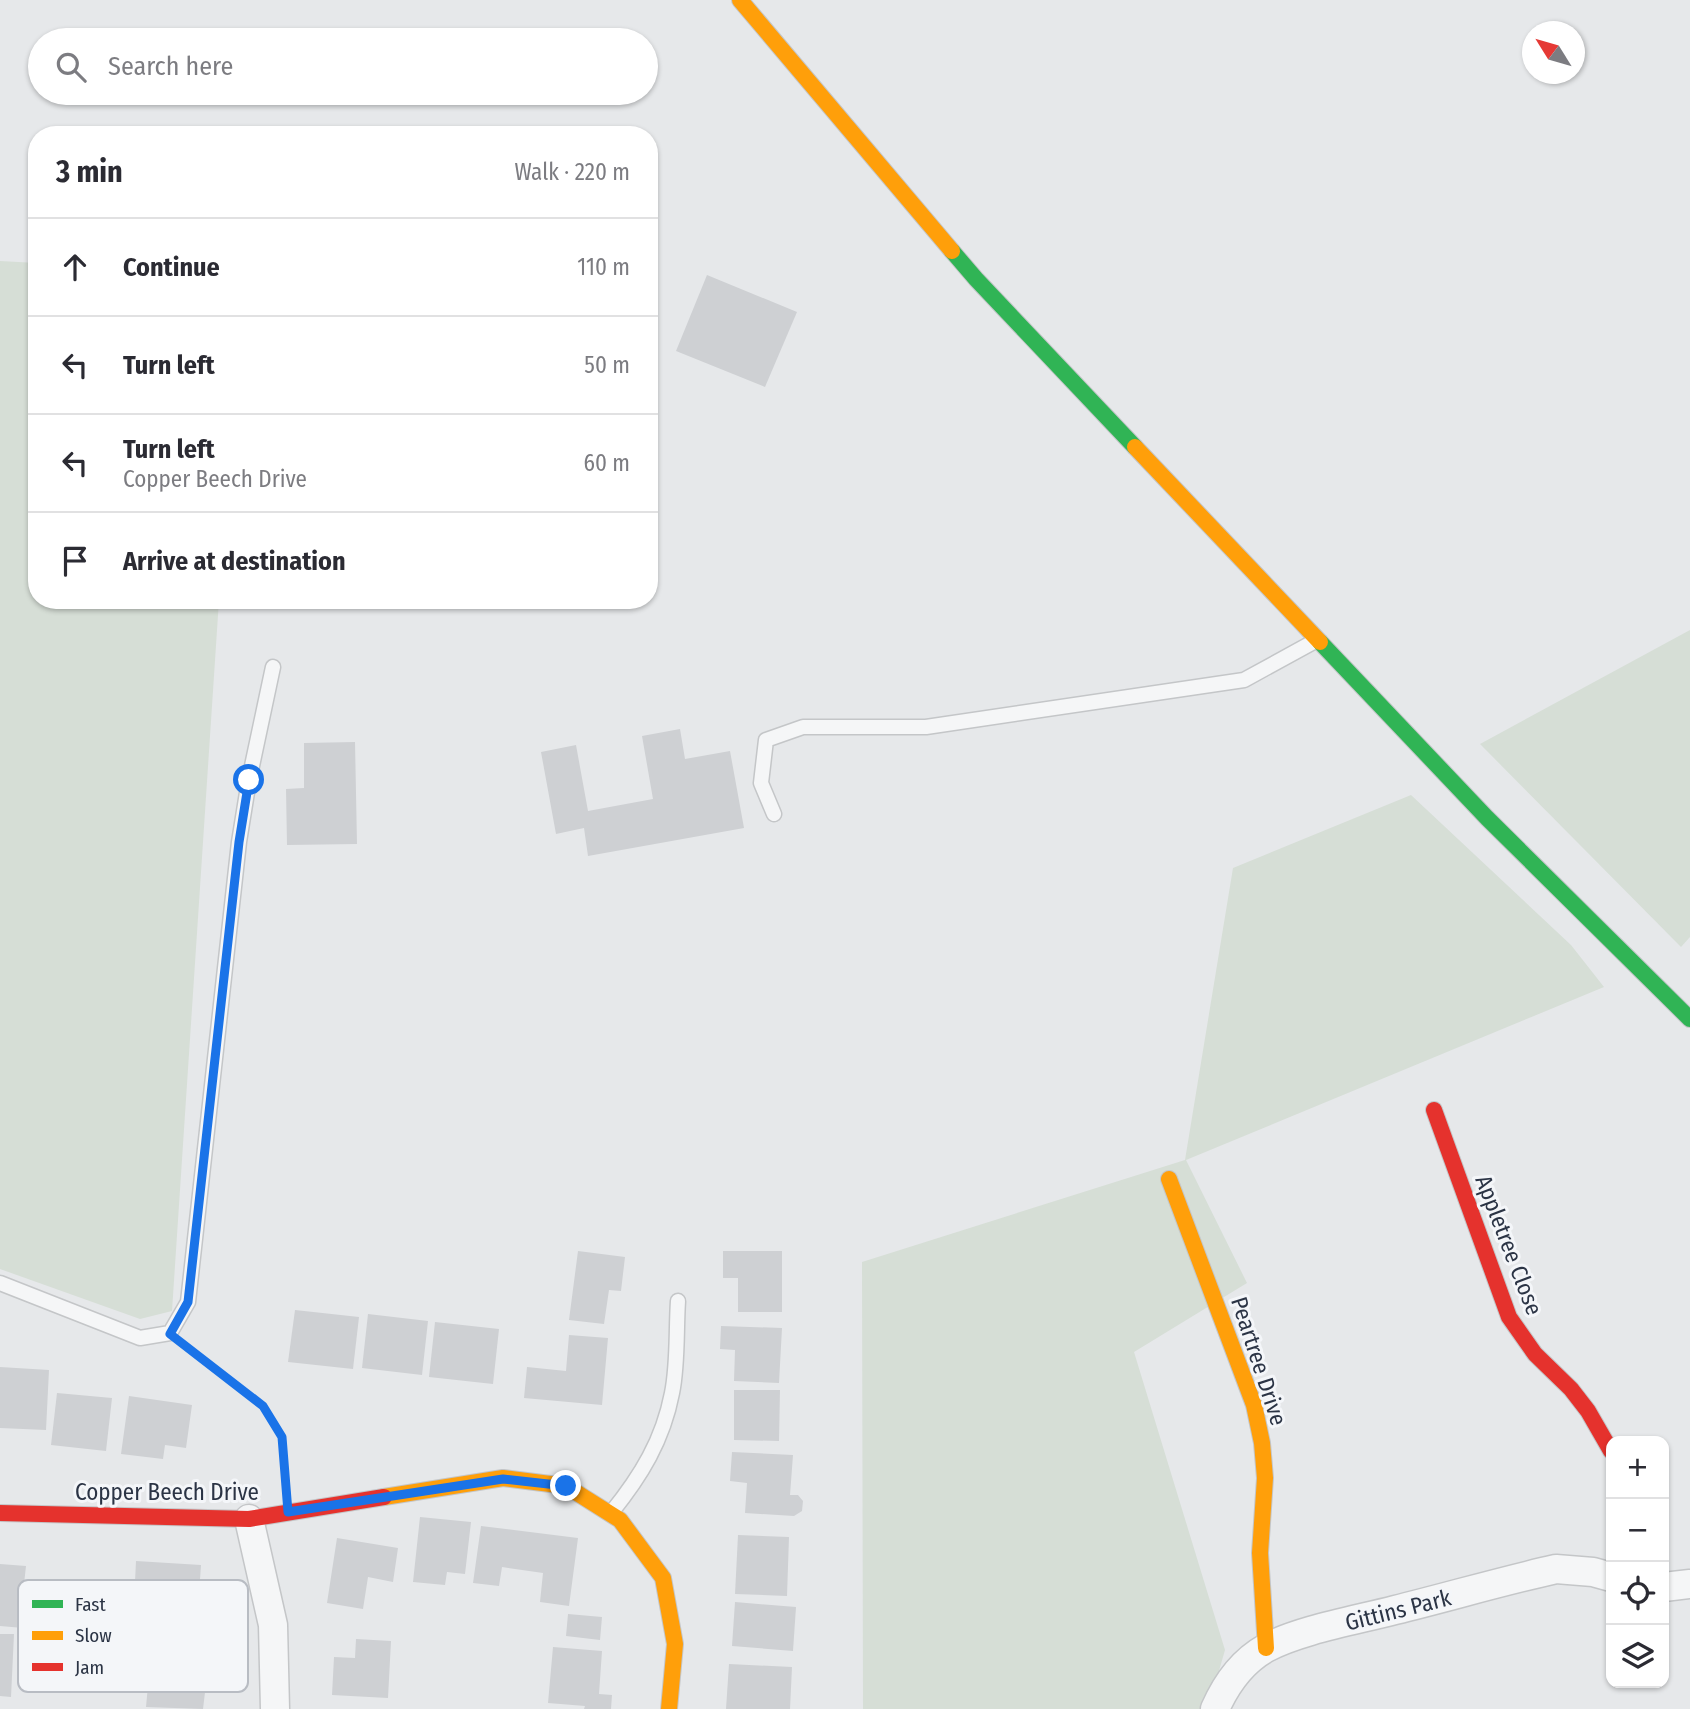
<!DOCTYPE html>
<html lang="en">
<head>
<meta charset="utf-8">
<style>
  :root { --surface:#fff; --page:#f2f2f3; --text:#2b2b33; --muted:#7c7c81; --line:#e1e1e2 }
  body { margin:0; font-family:"Fira Sans Condensed",sans-serif; background:var(--page); color:var(--text) }
  .controls { position:absolute; right:21px; bottom:21px; display:grid; overflow:hidden; border-radius:14px; box-shadow:0 2px 5px #0004 }
  .controls button { width:63px; height:63px; display:grid; place-items:center; padding:0; border:0; border-bottom:2px solid var(--line); background:var(--surface); color:var(--text); font:35px sans-serif }
  .compass { position:absolute; left:1522px; top:21px; width:63px; height:63px; border-radius:50%; background:var(--surface); box-shadow:0 2px 5px #0004; rotate:307deg }
  .stop { position:absolute; width:21px; height:21px; margin:-16px; border:5px solid #1a73e8; border-radius:50%; background:#fff }
  .stop.end { background:#1a73e8; border-color:#fff; box-shadow:0 2px 7px #0008 }
  .list { margin:0; padding:0; list-style:none }
  h2 { display:flex; justify-content:space-between; align-items:center; height:91px; margin:0; padding:0 28px; font-size:30px }
  h2 small { font-size:23px; font-weight:400; color:var(--muted) }
  .list li { display:grid; grid-template-columns:46px 1fr auto; gap:21px; align-items:center; box-sizing:border-box; height:98px; padding:0 28px; border-top:2px solid var(--line) }
  .list b { display:block; font-size:26px; white-space:nowrap }
  .list p { margin:0; font-size:23px; white-space:nowrap; color:var(--muted) }
  .list em { font-size:23px; font-style:normal; color:var(--muted) }
  .icon { flex:none; width:38px; height:38px; fill:none; stroke:currentColor; stroke-width:2; stroke-linecap:round; stroke-linejoin:round }
  .map { position:relative; flex:none; width:1690px; height:1709px; overflow:hidden }
  .search { position:absolute; background:var(--surface); box-shadow:0 2px 5px #0004; left:28px; top:28px; width:630px; height:77px; display:flex; align-items:center; gap:18px; box-sizing:border-box; padding:0 24px; border-radius:38px; color:var(--muted); font-size:26px }
  .panel { position:absolute; background:var(--surface); box-shadow:0 2px 5px #0004; left:28px; top:126px; width:630px; height:483px; border-radius:28px }
  .map>svg:first-child { display:block }
</style>
</head>
<body>
<div class="map">
<svg width="1690" height="1709" viewBox="0 0 1690 1709">
  <rect width="100%" height="100%" fill="#e6e8ea"/>
  <g fill="#d6ded6">
    <path d="M0 261 37 263V600H219L172 1311 140 1319 0 1269Z"/>
    <path d="M1690 630V937L1681 947 1480 744Z"/>
    <path d="M1411 795 1571 945 1604 987 1186 1160 1247 1283 1134 1352 1225 1650 1208 1709H863L862 1262 1185 1160 1233 868Z"/>
  </g>
  <g fill="#ced0d3">
    <path d="M707 275 797 312 765 387 676 351Z"/>
    <path d="M680 729 685 759 730 751 744 828 588 856 584 828 556 834 541 752 576 745 588 811 653 799 642 736Z"/>
    <path d="M355 742 357 844 287 845 286 789 304 788V743Z"/>
    <path d="M578 1251 625 1257 621 1291 609 1290 604 1324 569 1320Z"/>
    <path d="M723 1251H782V1312H738V1278H723Z"/>
    <path d="M295 1310 359 1317 353 1369 288 1362Z"/>
    <path d="M368 1314 428 1321 422 1375 362 1368Z"/>
    <path d="M435 1322 499 1329 493 1384 429 1377Z"/>
    <path d="M721 1326 782 1328 779 1383 734 1381 735 1350 720 1349Z"/>
    <path d="M569 1335 608 1338 602 1405 524 1398 527 1367 566 1371Z"/>
    <path d="M0 1367 49 1370 46 1430 0 1428Z"/>
    <path d="M734 1390H780L779 1441 734 1440Z"/>
    <path d="M57 1393 112 1398 106 1451 51 1445Z"/>
    <path d="M129 1396 192 1405 186 1448 165 1445 163 1459 121 1454Z"/>
    <path d="M732 1452 793 1455 790 1495H798L803 1501 802 1511 794 1516 745 1513 747 1483 730 1481Z"/>
    <path d="M420 1517 471 1522 465 1574 447 1572 445 1585 413 1582Z"/>
    <path d="M481 1526 578 1538 569 1606 540 1602 543 1573 502 1567 499 1586 473 1583Z"/>
    <path d="M738 1535 789 1537 787 1596 735 1594Z"/>
    <path d="M337 1538 398 1548 393 1582 368 1577 363 1609 327 1603Z"/>
    <path d="M136 1561 201 1565 198 1608 134 1603Z"/>
    <path d="M0 1564 26 1566 22 1602 37 1603 35 1629 0 1626Z"/>
    <path d="M735 1602 796 1607 793 1651 732 1646Z"/>
    <path d="M568 1614 602 1617 600 1640 566 1636Z"/>
    <path d="M0 1634H14L11 1697 0 1696Z"/>
    <path d="M356 1639 391 1641 388 1698 332 1695 334 1657 355 1658Z"/>
    <path d="M152 1642 195 1646 192 1682 206 1684 203 1709 146 1707Z"/>
    <path d="M553 1647 602 1651 599 1694 612 1695 611 1709H584L585 1706 548 1703Z"/>
    <path d="M729 1664 792 1667 790 1709H726Z"/>
  </g>
  <g fill="none" stroke-linecap="round" stroke-linejoin="round">
    <g stroke="#c4c6c8" stroke-width="17">
      <g id="lane">
        <path d="M774 814 761 783 766 740 803 727H926L1244 680 1317 640"/>
        <path d="M0 1283 140 1338 170 1333 188 1302 239 842 249 780 273 667"/>
        <path d="M611 1513C641 1476 663 1440 672 1393 678 1364 676 1331 678 1301"/>
      </g>
    </g>
    <g stroke="#c4c6c8" stroke-width="31">
      <g id="street">
        <path d="M249 1519 273 1625 275 1709"/>
        <path d="M1664 1587 1690 1584"/>
        <path d="M1215 1709C1226 1684 1241 1662 1266 1648 1299 1630 1357 1620 1395 1610 1448 1597 1502 1581 1556 1569L1593 1572 1611 1577"/>
      </g>
    </g>
    <g stroke="#c4c6c8" stroke-width="18">
      <g id="fast">
        <path d="M952 251 976 279 1135 447"/>
        <path d="M1320 642 1487 818 1690 1019"/>
      </g>
    </g>
    <g stroke="#c4c6c8" stroke-width="18">
      <g id="slow">
        <path d="M740 0 952 251"/>
        <path d="M1135 447 1320 642"/>
        <path d="M1169 1179 1254 1405 1262 1443 1265 1478 1260 1553 1266 1648"/>
        <path d="M384 1497 503 1478 566 1486 620 1520 663 1578 675 1644 669 1709"/>
      </g>
    </g>
    <g stroke="#c4c6c8" stroke-width="18">
      <g id="jam">
        <path d="M1434 1110 1509 1317 1535 1354 1571 1389 1588 1411 1611 1451"/>
        <path d="M0 1513 249 1519 384 1497"/>
      </g>
    </g>
    <path stroke="#c5c6ca" stroke-width="4.5" stroke-dasharray="5 5" stroke-linecap="butt" d="M187 1347 263 1406 282 1437 286 1478"/>
    <use href="#lane" stroke="#f5f6f7" stroke-width="14"/>
    <use href="#street" stroke="#f5f6f7" stroke-width="28"/>
    <use href="#fast" stroke="#30b455" stroke-width="16"/>
    <use href="#slow" stroke="#ff9f0a" stroke-width="16"/>
    <use href="#jam" stroke="#e5322d" stroke-width="16"/>
  </g>
  <g fill="none" stroke-linecap="round" stroke-linejoin="round">
    <path stroke="#1a73e8" stroke-width="9" d="M249 780 239 842 188 1302 170 1334 263 1406 282 1437 288 1512 503 1479 566 1486"/>
  </g>
  <g text-anchor="middle" dominant-baseline="central" stroke-width="6" stroke-linejoin="round" paint-order="stroke">
    <g font-size="23" fill="#2b3445" stroke="#f4f6f9">
      <text transform="translate(1509 1245) rotate(69)">Appletree Close</text>
      <text transform="translate(1259 1361) rotate(72)">Peartree Drive</text>
      <text x="167" y="1492">Copper Beech Drive</text>
      <text transform="translate(1398 1610) rotate(-14)">Gittins Park</text>
    </g>
  </g>
  <rect x="18" y="1580" width="230" height="112" rx="10" fill="#f4f6f9" stroke="#b8bcc3" stroke-width="2"/>
  <rect x="32" y="1600" width="31" height="8" fill="#30b455"/>
  <rect x="32" y="1631" width="31" height="9" fill="#ff9f0a"/>
  <rect x="32" y="1663" width="31" height="8" fill="#e5322d"/>
  <g font-size="19" fill="#2b3445">
    <text x="75" y="1611">Fast</text>
    <text x="75" y="1642">Slow</text>
    <text x="75" y="1674">Jam</text>
  </g>
</svg>
<div class="controls">
<button>+</button>
<button>−</button>
<button><svg class="icon" aria-label="locate" viewBox="0 0 24 24"><circle cx="12" cy="12" r="6"/><path d="M12 2v4M12 18v4M2 12h4M18 12h4"/></svg></button>
<button><svg class="icon" aria-label="layers" viewBox="0 0 24 24"><path d="M12 4l9 5-9 5-9-5zM3 14l9 5 9-5"/></svg></button>
</div>
<svg class="compass" viewBox="-18 -18 36 36"><path d="M0-13l5 13h-10z" fill="#e53935"/><path d="M0 13l5-13h-10z" fill="#7c7c81"/></svg>
<div class="stop" style="left:249px;top:780px"></div>
<div class="stop end" style="left:566px;top:1486px"></div>
<div class="search"><svg class="icon" aria-label="search" viewBox="0 0 24 24"><circle cx="10" cy="10" r="6"/><path d="M15 15l6 6"/></svg>Search here</div>
<section class="panel">
<h2>3 min<small>Walk · 220 m</small></h2>
<ul class="list">
<li><svg class="icon" aria-label="ahead" viewBox="0 0 24 24"><path d="M12 20V5M6 11l6-6 6 6"/></svg><div><b>Continue</b></div><em>110 m</em></li>
<li><svg class="icon" aria-label="left" viewBox="0 0 24 24"><path d="M17 20v-9H6M10 6l-5 5 5 5"/></svg><div><b>Turn left</b></div><em>50 m</em></li>
<li><svg class="icon" aria-label="left" viewBox="0 0 24 24"><path d="M17 20v-9H6M10 6l-5 5 5 5"/></svg><div><b>Turn left</b><p>Copper Beech Drive</p></div><em>60 m</em></li>
<li><svg class="icon" aria-label="arrive" viewBox="0 0 24 24"><path d="M6 21V4h12l-3 4 3 4H6"/></svg><div><b>Arrive at destination</b></div></li>
</ul>
</section>
</div>
</body>
</html>
